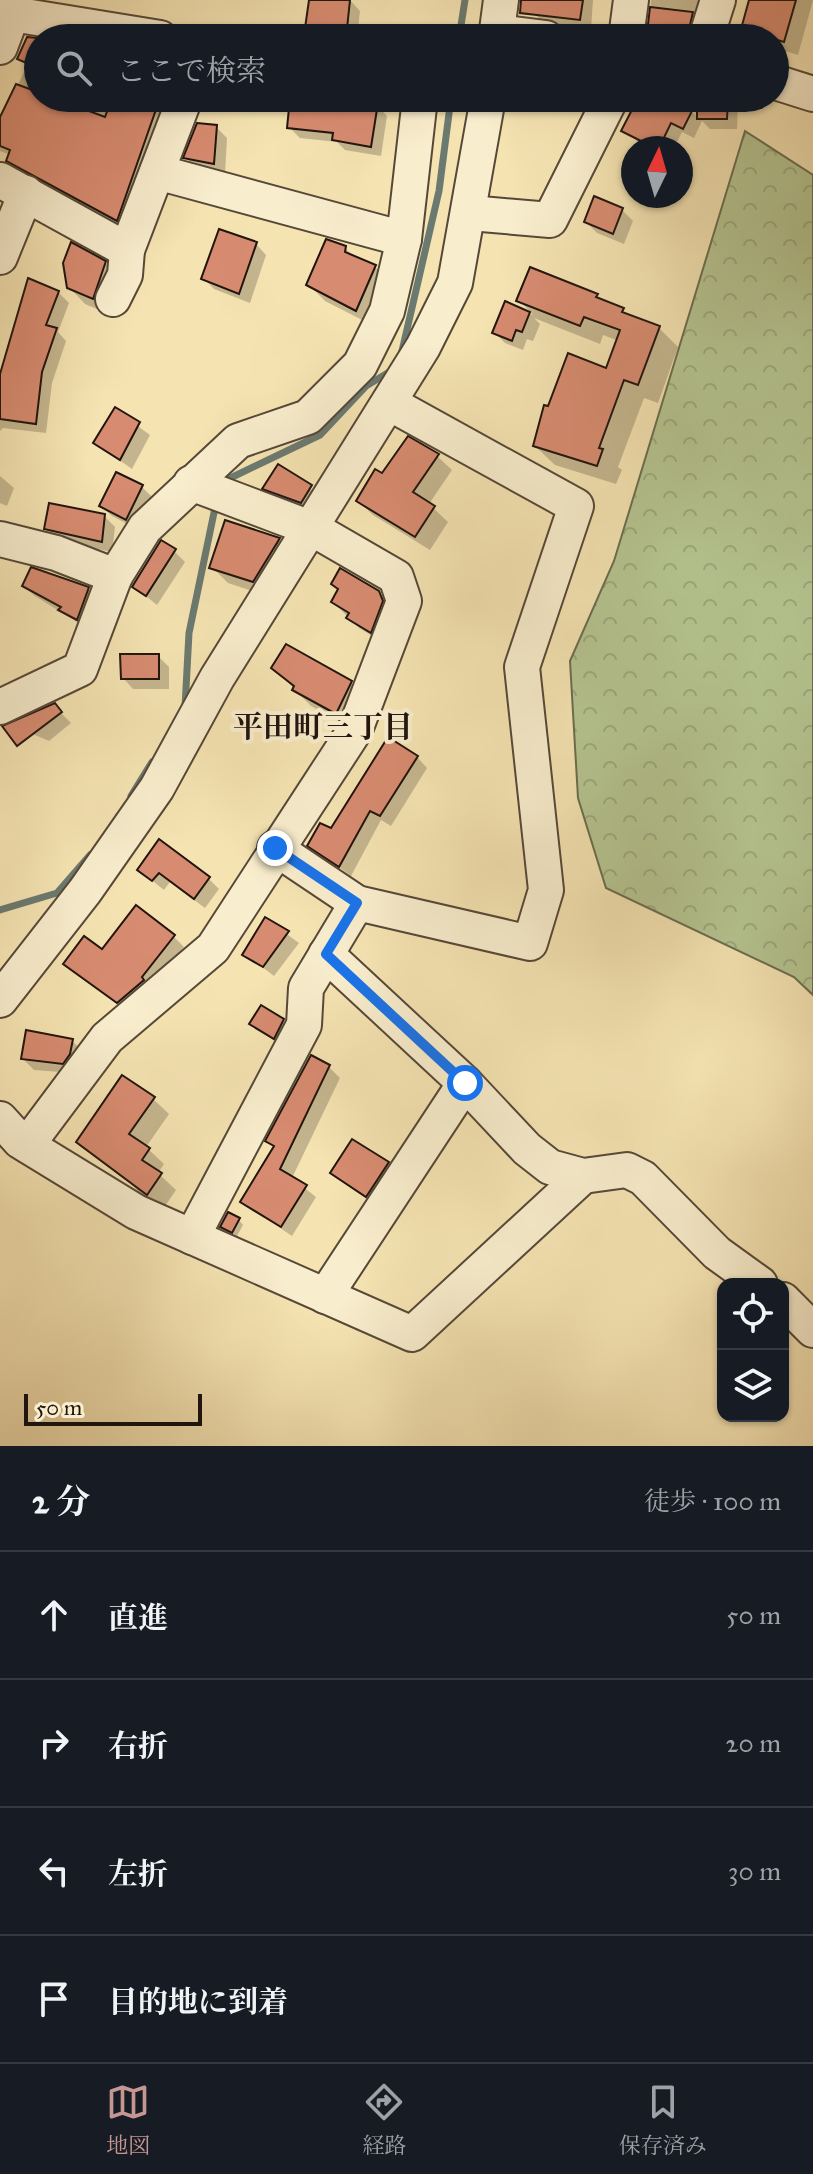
<!DOCTYPE html>
<html lang="ja">
<head>
<meta charset="utf-8">
<style>
  :root { --surface:#171b24; --page:#20242c; --text:#f1f3f6; --muted:#9ea1a6; --line:#363941; --accent:#c59692 }
  body { margin:0; font-family:"IM FELL Great Primer","Noto Serif JP",serif; background:var(--page); color:var(--text) }
  .controls { position:absolute; right:24px; bottom:24px; display:grid; overflow:hidden; border-radius:16px; box-shadow:0 2px 6px #0004 }
  .controls button { width:72px; height:72px; display:grid; place-items:center; padding:0; border:0; border-bottom:2px solid var(--line); background:var(--surface); color:var(--text); font:40px sans-serif }
  .compass { position:absolute; left:621px; top:136px; width:72px; height:72px; border-radius:50%; background:var(--surface); box-shadow:0 2px 6px #0004; rotate:5deg }
  .scale { position:absolute; left:24px; bottom:20px; width:178px; box-sizing:border-box; padding-left:8px; border:4px solid #21150f; border-top:0; font-size:22px; line-height:28px; white-space:nowrap; color:#21150f; -webkit-text-stroke:6px #f8edcd; paint-order:stroke }
  .stop { position:absolute; width:24px; height:24px; margin:-18px; border:6px solid #1a73e8; border-radius:50%; background:#fff }
  .stop.end { background:#1a73e8; border-color:#fff; box-shadow:0 2px 8px #0008 }
  .list { margin:0; padding:0; list-style:none }
  h2 { display:flex; justify-content:space-between; align-items:center; height:104px; margin:0; padding:0 32px; font-size:34px }
  h2 small { font-size:26px; font-weight:400; color:var(--muted) }
  .list li { display:grid; grid-template-columns:52px 1fr auto; gap:24px; align-items:center; box-sizing:border-box; height:128px; padding:0 32px; border-top:2px solid var(--line) }
  .list b { display:block; font-size:30px; white-space:nowrap }
  .list em { font-size:26px; font-style:normal; color:var(--muted) }
  .icon { flex:none; width:44px; height:44px; fill:none; stroke:currentColor; stroke-width:2; stroke-linecap:round; stroke-linejoin:round }
  .map { position:relative; flex:none; width:813px; height:1446px; overflow:hidden }
  .search { position:absolute; background:var(--surface); box-shadow:0 2px 6px #0004; left:24px; right:24px; top:24px; height:88px; display:flex; align-items:center; gap:20px; box-sizing:border-box; padding:0 28px; border-radius:44px; color:var(--muted); font-size:30px }
  .sheet { height:616px; background:var(--surface) }
  nav { display:flex; justify-content:space-around; align-items:center; box-sizing:border-box; height:112px; border-top:2px solid var(--line); background:var(--surface); font-size:22px; color:var(--muted) }
  nav a { display:grid; justify-items:center; gap:4px }
  nav .on { color:var(--accent) }
  .map>svg:first-child { display:block }
</style>
</head>
<body>
<div class="map">
<svg width="813" height="1446" viewBox="0 0 813 1446">
  <defs>
    <pattern id="forest-crowns" width="20" height="18" patternUnits="userSpaceOnUse" patternTransform="scale(2)"><rect width="20" height="18" fill="#b5c591"/><path d="M2 6a3 3 0 1 1 6 0M12 15a3 3 0 1 1 6 0" fill="none" stroke="#9ba87c"/></pattern>
  </defs>
  <rect width="100%" height="100%" fill="#f5e3b2"/>
  <filter id="stains"><feTurbulence type="fractalNoise" baseFrequency=".0025" numOctaves="4"/><feColorMatrix values="0 0 0 0 .2 0 0 0 0 .09 0 0 0 0 .02 0 0 0 .5 -.17"/></filter>
  <radialGradient id="worn" r=".72"><stop offset=".6" stop-color="#630" stop-opacity="0"/><stop offset="1" stop-color="#630" stop-opacity=".3"/></radialGradient>
  <path fill="url(#forest-crowns)" stroke="#6b6d50" stroke-width="2" d="M745 131 813 175V995L794 977 606 888 578 798 570 661 614 561Z"/>
  <g fill="#0003">
    <path d="M311 0H350L360 11 357 38H311L306 34Z"/>
    <path d="M535 0H593L591 30 544 24 534 13Z"/>
    <path d="M651 0H719L704 38H655L649 32Z"/>
    <path d="M752 0H813L798 55 775 48V38H753L743 28Z"/>
    <path d="M38 48V98H176L127 230 19 172 8 161 11 155 0 151V114L3 115 27 66 20 59Z"/>
    <path d="M292 98H340L377 105 387 116 381 156 345 150 337 142 300 138 289 127Z"/>
    <path d="M640 98H666L699 117V98H738L737 129H710L702 121 694 138 682 132 674 148H647L623 131Z"/>
    <path d="M216 127 227 138 225 174 196 169 186 158Z"/>
    <path d="M622 210 633 221 624 244 597 233 586 222Z"/>
    <path d="M256 244 266 255 250 303 214 289 203 278Z"/>
    <path d="M345 248 356 259 375 267 391 283 372 325 325 301 309 285Z"/>
    <path d="M105 263 121 279 109 314 85 304 69 287Z"/>
    <path d="M58 292 69 303 58 332 66 341 52 383 46 433 3 428 0 431V380Z"/>
    <path d="M596 296 629 317 659 328 678 347 658 403 644 398 618 467 622 470 616 484 555 465 535 446 608 370 619 341 603 335 600 344 534 318 540 324 533 341 527 339 523 350 505 343 494 332 506 304 533 315 519 300Z"/>
    <path d="M116 410 150 435 132 469 95 443Z"/>
    <path d="M437 456 452 470 429 504 448 522 430 550 373 515 358 501 383 476Z"/>
    <path d="M279 466 322 498 312 513 276 499 265 488Z"/>
    <path d="M117 474 142 487 153 498 137 529 112 516 101 506Z"/>
    <path d="M0 476 14 488 7 506 0 503Z"/>
    <path d="M104 516 115 527 112 552 57 540 46 529Z"/>
    <path d="M226 523 279 540 295 556 270 597 228 583 212 567Z"/>
    <path d="M174 551 185 562 157 605 135 587Z"/>
    <path d="M32 570 88 589 99 600 88 629 35 596 24 586Z"/>
    <path d="M378 592 390 604 382 642 359 628 333 602Z"/>
    <path d="M158 656 169 667V689H133L123 678Z"/>
    <path d="M274 668 351 683 367 699 353 729 311 706Z"/>
    <path d="M54 706 71 723 49 741 28 732Z"/>
    <path d="M417 757 427 768 391 826 381 820 351 876 310 845Z"/>
    <path d="M139 870 209 879 219 889 205 908 170 882 164 890Z"/>
    <path d="M266 919 299 943 274 976 245 954Z"/>
    <path d="M173 936 184 947 129 1013 65 964Z"/>
    <path d="M283 1021 294 1032 285 1049 252 1024Z"/>
    <path d="M72 1041 83 1051 74 1073 34 1070 23 1059Z"/>
    <path d="M329 1067 340 1078 292 1178 316 1197 292 1236 242 1202 275 1148 268 1140Z"/>
    <path d="M153 1099 169 1114 146 1147 164 1164 158 1173 176 1190 163 1209 143 1197 129 1181 78 1141Z"/>
    <path d="M388 1164 398 1174 378 1206 333 1173Z"/>
    <path d="M239 1220 243 1225 237 1236 222 1227Z"/>
  </g>
  <g fill="none" stroke-linecap="round" stroke-linejoin="round">
    <g stroke="#6b7a70" stroke-width="7">
      <path d="M459 38 465 0"/>
      <path d="M402 351 439 191 451 98"/>
      <path d="M220 483 320 435 366 386 391 371"/>
      <path d="M185 707 189 633 216 503"/>
      <path d="M131 796 152 762"/>
      <path d="M0 910 57 893 90 855"/>
    </g>
  </g>
  <g fill="#d78b70" stroke="#21150f" stroke-width="2">
    <path d="M309 0H350L346 38 304 35Z"/>
    <path d="M521 0H583L580 20 520 13Z"/>
    <path d="M749 0H796L784 42 741 29Z"/>
    <path d="M650 7 693 12 687 38 647 33Z"/>
    <path d="M27 37 38 38V68L17 59Z"/>
    <path d="M16 84 38 92V98H54L105 117 112 98H160L117 221 6 161 10 150 0 146V117Z"/>
    <path d="M290 98H344L378 103 371 147 332 140 333 133 287 128Z"/>
    <path d="M638 98H671L693 109 683 129 671 123 659 148H655L621 131Z"/>
    <path d="M697 98H728L727 119H697Z"/>
    <path d="M197 123 217 125 214 164 183 158Z"/>
    <path d="M594 196 623 208 613 234 584 222Z"/>
    <path d="M219 229 257 242 239 294 201 279Z"/>
    <path d="M326 239 346 246 345 252 376 265 356 311 306 285Z"/>
    <path d="M71 242 106 261 93 299 67 288 63 263Z"/>
    <path d="M530 267 598 294 596 297 624 308 622 312 660 326 638 385 624 380 599 448 603 449 597 466 533 446 544 405 548 406 568 353 606 368 620 330 584 317 580 326 516 301Z"/>
    <path d="M28 278 59 291 46 325 57 328 42 372 36 424 0 419V374Z"/>
    <path d="M505 301 530 312 522 332 516 330 512 341 492 333Z"/>
    <path d="M115 407 140 422 120 460 93 443Z"/>
    <path d="M408 436 439 454 413 492 435 506 415 537 356 501 375 469 382 473Z"/>
    <path d="M278 464 312 485 301 503 262 489Z"/>
    <path d="M116 472 143 485 126 520 99 506Z"/>
    <path d="M49 503 105 514 102 542 44 529Z"/>
    <path d="M225 520 280 538 253 582 209 568Z"/>
    <path d="M161 540 176 549 146 596 132 587Z"/>
    <path d="M31 567 89 587 77 620 58 610 61 607 22 586Z"/>
    <path d="M340 568 379 591 383 601 371 633 346 618 349 613 331 602 338 589 331 584Z"/>
    <path d="M286 644 352 681 336 714 292 690 294 686 271 668Z"/>
    <path d="M120 654H159V679H121Z"/>
    <path d="M55 703 62 712 17 746 2 726Z"/>
    <path d="M388 737 418 756 380 816 370 811 339 867 307 846 320 823 331 828Z"/>
    <path d="M159 839 210 877 194 899 159 873 152 881 137 870Z"/>
    <path d="M136 905 175 935 142 977 144 980 117 1003 63 964 84 936 102 949Z"/>
    <path d="M265 917 289 931 263 967 242 955Z"/>
    <path d="M261 1005 284 1019 274 1039 249 1024Z"/>
    <path d="M26 1030 73 1039 70 1054 63 1064 21 1059Z"/>
    <path d="M311 1055 330 1065 280 1169 307 1185 281 1227 240 1202 274 1146 265 1141Z"/>
    <path d="M122 1075 155 1097 129 1134 150 1148 142 1160 162 1173 147 1195 76 1142Z"/>
    <path d="M352 1139 389 1162 366 1197 330 1173Z"/>
    <path d="M228 1212 240 1218 232 1233 220 1227Z"/>
  </g>
  <g fill="none" stroke-linecap="round" stroke-linejoin="round">
    <g stroke="#564838" stroke-width="38">
      <g id="minor">
        <path d="M0 12 160 38"/>
        <path d="M497 32 546 38"/>
        <path d="M496 38 501 0"/>
        <path d="M626 38 631 0"/>
        <path d="M706 38 718 0"/>
        <path d="M0 47 12 15"/>
        <path d="M775 82 813 94"/>
        <path d="M157 172 404 239"/>
        <path d="M0 180 127 250"/>
        <path d="M470 213 550 220 611 98"/>
        <path d="M0 257 26 193"/>
        <path d="M113 299 125 275 127 250 185 98"/>
        <path d="M0 539 56 553 115 576 145 528 238 441 308 417 360 365 387 311 404 239 420 98"/>
        <path d="M0 707 80 669 115 576"/>
        <path d="M275 848 357 903 530 943 546 890 522 667 576 506 391 404"/>
        <path d="M326 954 465 1083 527 1149 550 1167 583 1176 627 1170 643 1178 717 1253 760 1284"/>
        <path d="M0 1000 85 891 157 788 217 678 423 347 455 283 488 98"/>
        <path d="M0 1119 20 1141 136 1212 412 1334 583 1176"/>
        <path d="M27 1145 107 1038 213 948 355 730 404 601 396 577 313 529 191 483"/>
        <path d="M192 1237 304 1025 306 988 357 903"/>
        <path d="M325 1296 465 1083"/>
        <path d="M783 1300 813 1330"/>
      </g>
    </g>
    <use href="#minor" stroke="#f8edcd" stroke-width="34"/>
  </g>
  <g fill="none" stroke-linecap="round" stroke-linejoin="round">
    <path stroke="#1a73e8" stroke-width="10" d="M275 848 357 903 326 954 465 1083"/>
  </g>
  <g text-anchor="middle" dominant-baseline="central" stroke-width="8" stroke-linejoin="round" paint-order="stroke">
    <g font-size="30" font-weight="bold" fill="#21150f" stroke="#f8edcd">
      <text x="323" y="727">平田町三丁目</text>
    </g>
  </g>
  <rect width="100%" height="100%" filter="url(#stains)"/>
  <rect width="100%" height="100%" fill="url(#worn)"/>
</svg>
<div class="controls">
<button><svg class="icon" aria-label="locate" viewBox="0 0 24 24"><circle cx="12" cy="12" r="6"/><path d="M12 2v4M12 18v4M2 12h4M18 12h4"/></svg></button>
<button><svg class="icon" aria-label="layers" viewBox="0 0 24 24"><path d="M12 4l9 5-9 5-9-5zM3 14l9 5 9-5"/></svg></button>
</div>
<svg class="compass" viewBox="-18 -18 36 36"><path d="M0-13l5 13h-10z" fill="#e53935"/><path d="M0 13l5-13h-10z" fill="#9ea1a6"/></svg>
<div class="scale">50 m</div>
<div class="stop" style="left:465px;top:1083px"></div>
<div class="stop end" style="left:275px;top:848px"></div>
<div class="search"><svg class="icon" aria-label="search" viewBox="0 0 24 24"><circle cx="10" cy="10" r="6"/><path d="M15 15l6 6"/></svg>ここで検索</div>
</div>
<section class="sheet">
<h2>2 分<small>徒歩 · 100 m</small></h2>
<ul class="list">
<li><svg class="icon" aria-label="ahead" viewBox="0 0 24 24"><path d="M12 20V5M6 11l6-6 6 6"/></svg><div><b>直進</b></div><em>50 m</em></li>
<li><svg class="icon" aria-label="right" viewBox="0 0 24 24"><path d="M7 20v-9h11M14 6l5 5-5 5"/></svg><div><b>右折</b></div><em>20 m</em></li>
<li><svg class="icon" aria-label="left" viewBox="0 0 24 24"><path d="M17 20v-9H6M10 6l-5 5 5 5"/></svg><div><b>左折</b></div><em>30 m</em></li>
<li><svg class="icon" aria-label="arrive" viewBox="0 0 24 24"><path d="M6 21V4h12l-3 4 3 4H6"/></svg><div><b>目的地に到着</b></div></li>
</ul>
</section>
<nav>
<a class="on"><svg class="icon" aria-label="map" viewBox="0 0 24 24"><path d="M3 6l6-2 6 2 6-2v14l-6 2-6-2-6 2zM9 4v14M15 6v14"/></svg>地図</a>
<a><svg class="icon" aria-label="directions" viewBox="0 0 24 24"><path d="M12 3l9 9-9 9-9-9zM9 14v-3h6M13 9l2 2-2 2"/></svg>経路</a>
<a><svg class="icon" aria-label="saved" viewBox="0 0 24 24"><path d="M7 4h10v16l-5-4-5 4z"/></svg>保存済み</a>
</nav>
</body>
</html>
